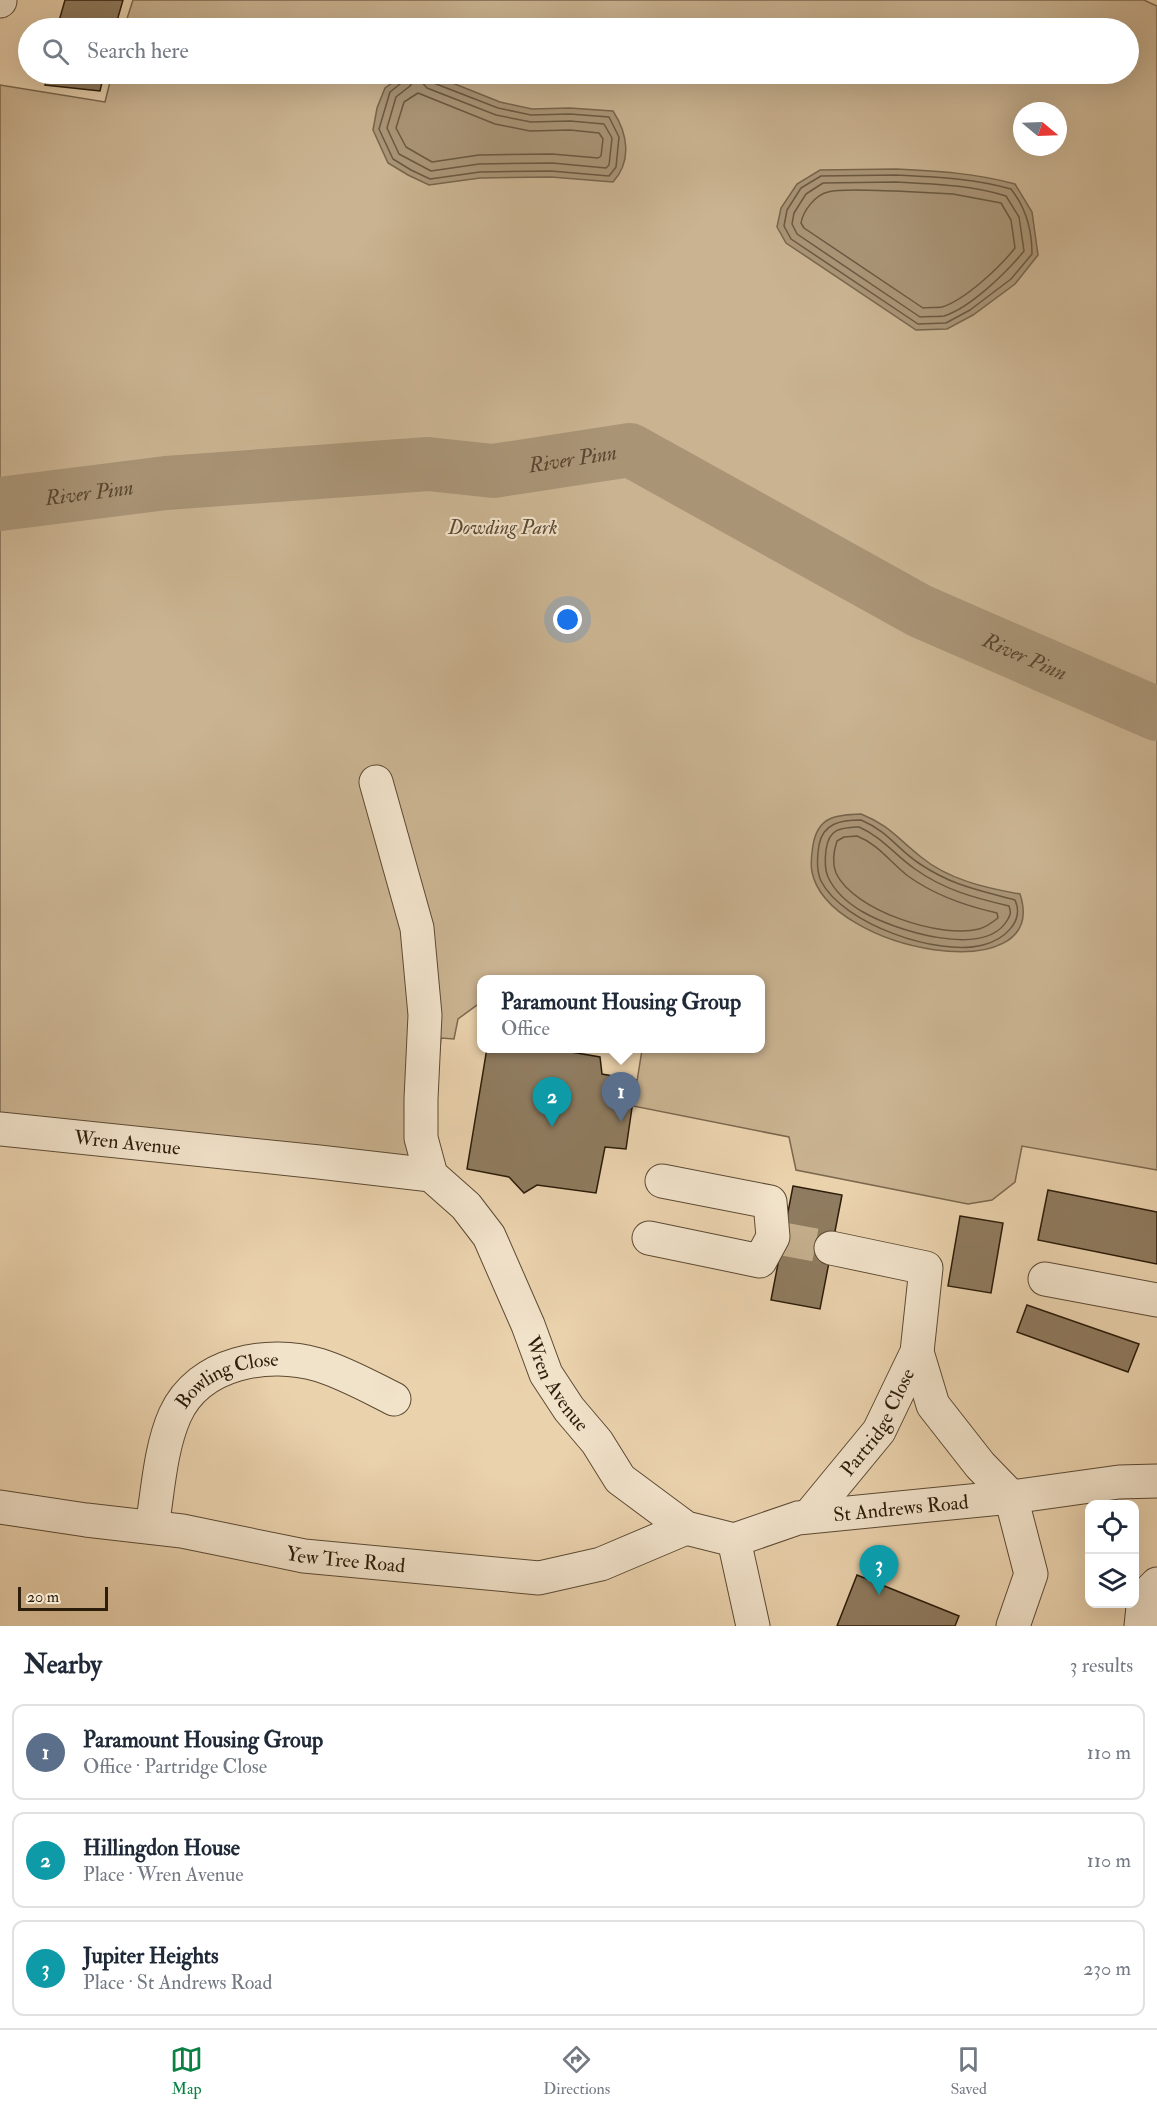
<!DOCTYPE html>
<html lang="en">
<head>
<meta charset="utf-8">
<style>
  :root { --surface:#fff; --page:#f6f6f7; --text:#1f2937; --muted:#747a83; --line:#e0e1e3; --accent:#0b8043 }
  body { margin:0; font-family:"IM FELL Double Pica",serif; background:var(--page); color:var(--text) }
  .controls { position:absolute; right:18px; bottom:18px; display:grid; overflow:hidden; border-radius:12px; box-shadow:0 6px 24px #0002 }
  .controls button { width:54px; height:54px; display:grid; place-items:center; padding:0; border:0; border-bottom:2px solid var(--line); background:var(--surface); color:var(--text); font:30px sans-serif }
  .compass { position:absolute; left:1013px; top:102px; width:54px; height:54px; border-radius:50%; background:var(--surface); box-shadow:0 6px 24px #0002; rotate:109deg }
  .scale { position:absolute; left:18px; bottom:15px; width:90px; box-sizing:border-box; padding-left:6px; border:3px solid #2c1c0a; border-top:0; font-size:16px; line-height:21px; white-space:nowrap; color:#2c1c0a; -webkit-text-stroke:4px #f1e2ca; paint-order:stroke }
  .you { position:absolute; left:568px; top:620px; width:21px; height:21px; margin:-15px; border:4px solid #fff; border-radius:50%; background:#1a73e8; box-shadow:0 0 0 9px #1a73e833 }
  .badge { display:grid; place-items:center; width:39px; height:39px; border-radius:50%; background:var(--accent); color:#fff; font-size:20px; font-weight:700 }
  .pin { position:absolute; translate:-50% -50px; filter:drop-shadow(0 2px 3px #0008) }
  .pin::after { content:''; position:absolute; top:32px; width:21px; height:18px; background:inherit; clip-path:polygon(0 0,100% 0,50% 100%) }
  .popup { position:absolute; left:477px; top:975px; width:288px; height:78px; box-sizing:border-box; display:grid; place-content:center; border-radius:12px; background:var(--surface); filter:drop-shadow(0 2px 4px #0005); font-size:20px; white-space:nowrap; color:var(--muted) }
  .popup b { font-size:22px; color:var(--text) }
  .popup::after { content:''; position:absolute; left:50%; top:100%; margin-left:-12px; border:12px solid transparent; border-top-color:var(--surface) }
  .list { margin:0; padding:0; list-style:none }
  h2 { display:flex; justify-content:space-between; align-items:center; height:78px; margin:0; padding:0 24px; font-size:26px }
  h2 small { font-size:20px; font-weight:400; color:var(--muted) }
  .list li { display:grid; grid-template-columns:39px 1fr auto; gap:18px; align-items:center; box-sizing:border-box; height:96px; margin:0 12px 12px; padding:0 12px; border:2px solid var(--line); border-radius:12px }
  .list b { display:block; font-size:22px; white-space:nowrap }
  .list p { margin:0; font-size:20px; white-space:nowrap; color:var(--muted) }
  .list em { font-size:20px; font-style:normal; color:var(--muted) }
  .icon { flex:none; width:33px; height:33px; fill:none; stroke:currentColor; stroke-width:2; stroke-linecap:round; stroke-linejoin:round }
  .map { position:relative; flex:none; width:1157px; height:1626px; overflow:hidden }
  .search { position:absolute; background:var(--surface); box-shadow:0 6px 24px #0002; left:18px; right:18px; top:18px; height:66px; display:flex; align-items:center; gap:15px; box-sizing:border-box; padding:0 21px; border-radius:33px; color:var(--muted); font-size:22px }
  .sheet { height:402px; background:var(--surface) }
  nav { display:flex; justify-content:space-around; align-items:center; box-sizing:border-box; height:84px; border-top:2px solid var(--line); background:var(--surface); font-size:16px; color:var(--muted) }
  nav a { display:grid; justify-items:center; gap:3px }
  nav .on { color:var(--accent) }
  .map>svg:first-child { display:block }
</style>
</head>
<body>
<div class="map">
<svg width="1157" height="1626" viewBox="0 0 1157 1626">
  <rect width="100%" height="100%" fill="#ead2ad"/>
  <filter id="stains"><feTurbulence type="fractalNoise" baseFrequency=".00333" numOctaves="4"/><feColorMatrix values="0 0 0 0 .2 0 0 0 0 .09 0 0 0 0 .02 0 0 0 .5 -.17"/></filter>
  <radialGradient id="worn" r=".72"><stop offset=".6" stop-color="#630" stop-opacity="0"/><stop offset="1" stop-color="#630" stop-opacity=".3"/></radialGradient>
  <path fill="#cab391" stroke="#7b684e" stroke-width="1.5" fill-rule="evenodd" d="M133 0H1144L1157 6V1170L1022 1146 1015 1182 992 1200 968 1204 796 1170 789 1137 633 1106 642 1050 641 1049 760 1048V980H482L481 1002 458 1019 454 1039 441 1038 431 1143 413 1165 0 1114V85L105 102 112 74H1128V28H124ZM1022 111H1058V147H1022Z"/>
  <g fill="#a99476" stroke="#77644b" stroke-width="1.5">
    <path d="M405 74H421L440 78 500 102 532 109 570 108 613 111C628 134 632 161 613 182L551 177 480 178 429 185 408 175 388 163 373 130 377 108 385 88Z"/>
    <path d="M896 169C937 171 975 173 1015 184L1032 212 1038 255 1015 284 973 315 947 329 916 330 786 243 777 227 781 208 797 184 820 170Z"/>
    <path d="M861 814C889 825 898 839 921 857 949 880 986 888 1020 894 1052 992 828 952 812 872 810 863 812 853 813 845 818 816 836 815 861 814Z"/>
  </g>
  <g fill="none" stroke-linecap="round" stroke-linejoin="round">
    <g stroke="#6a5840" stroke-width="1.5">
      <path d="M407 74 405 80 390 92 379 129 393 159 411 170 430 179 480 172 551 171 609 176 616 167 619 137 609 117 570 114 531 115 498 108 431 82 427 78V74"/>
      <path d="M415 78 419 79 427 88 496 115 531 122 570 121 604 124 612 138 609 165 606 168 552 163 479 164 431 171 399 154 387 128 396 97 410 86Z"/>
      <path d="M418 93 495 124 530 131 570 130 599 133 603 139 601 156 598 158 552 154 479 155 432 162 406 147 396 128 404 102Z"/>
      <path d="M896 175C935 177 973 178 1011 189 1026 208 1032 230 1032 254L1011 279 970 310 946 323 918 324 791 239 784 226 787 210 801 188 821 176Z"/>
      <path d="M896 182C934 184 970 185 1006 196L1019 217 1024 251C1007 272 970 308 944 316 937 317 927 316 920 317L797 234 792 224 794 213 806 194 823 183Z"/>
      <path d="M896 191 953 194 1001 203 1011 220 1015 248C1000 267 965 300 942 307 936 308 928 307 923 308L804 228 801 223C803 211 815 195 828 192 843 188 878 191 896 191Z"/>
      <path d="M861 820C889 832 897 849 920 864 953 886 979 890 1015 900 1025 922 1003 940 983 945 938 957 843 924 821 881 816 870 817 857 819 845 823 823 841 820 861 820Z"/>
      <path d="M859 827C882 837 895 855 915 869 944 890 975 898 1009 906 1011 912 1011 914 1008 919 986 960 894 930 863 912 849 904 835 892 828 877 824 868 825 858 826 850 829 828 840 828 859 827Z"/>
      <path d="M857 836C878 844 890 862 908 876 934 895 966 906 997 913L998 918C993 922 986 927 979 929 940 939 853 910 836 873 832 863 834 850 837 841L844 837Z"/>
    </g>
    <path stroke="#a99476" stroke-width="54" id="s1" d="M0 504 166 483 428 464 493 471 630 450 920 611 1157 714"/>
  </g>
  <g fill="#8f7b5f" stroke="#2c1c0a" stroke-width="1.5">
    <path d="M65 0H123L115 28H57Z"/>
    <path d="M47 74H104L100 91 45 85Z"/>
    <path d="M487 1048H548L600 1057 602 1074 636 1080 626 1149 605 1147 596 1193 537 1185 524 1193 509 1177 467 1169Z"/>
    <path d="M793 1186 842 1195 820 1309 771 1300Z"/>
    <path d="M1048 1190 1157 1212V1264L1038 1240Z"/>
    <path d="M960 1216 1003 1223 991 1293 948 1286Z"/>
    <path d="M1027 1305 1139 1344 1128 1372 1017 1332Z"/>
    <path d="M857 1575 959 1616 955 1626H837Z"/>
  </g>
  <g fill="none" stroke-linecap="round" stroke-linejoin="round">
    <path stroke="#c4ae8c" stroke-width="33" stroke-dasharray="33 16" stroke-linecap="butt" d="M783 1239 831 1248"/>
    <g stroke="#5c4a33" stroke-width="35">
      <g id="minor">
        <path d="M0 1V0"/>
        <path id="s2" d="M376 782 417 928 425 1015 421 1099V1138L431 1175 466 1206 489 1236 528 1325 546 1374 569 1409 597 1442 620 1479 686 1528 734 1540"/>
        <path id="s3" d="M0 1129 319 1162 431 1175"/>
        <path d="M649 1238 760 1261 773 1237 770 1202 662 1181"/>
        <path d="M1045 1279 1157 1300"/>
        <path d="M917 1352 933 1405 980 1465 1011 1497 1031 1574 1013 1626"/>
        <path id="s4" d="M0 1507 86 1520 182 1531 304 1556 539 1578 601 1564 686 1528"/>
        <path id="s5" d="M809 1516 879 1431 917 1352 926 1268 831 1248"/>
        <path id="s6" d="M152 1527C158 1491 160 1449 175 1415 199 1362 268 1350 319 1365 345 1373 370 1387 394 1399"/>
        <path id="s7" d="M734 1540 798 1518 1011 1497 1119 1482 1157 1481"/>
        <path d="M734 1540 753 1626"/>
        <path d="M1141 1626 1144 1597 1157 1584"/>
      </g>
    </g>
    <use href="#minor" stroke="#f1e2ca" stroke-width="33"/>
  </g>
  <g text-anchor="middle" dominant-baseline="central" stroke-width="4.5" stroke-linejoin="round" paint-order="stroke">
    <g font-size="20" font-style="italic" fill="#5b4932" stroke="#f1e2ca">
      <text x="503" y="527">Dowding Park</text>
    </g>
    <g font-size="20" fill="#2c1c0a" stroke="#f1e2ca">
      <text stroke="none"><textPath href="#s3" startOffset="128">Wren Avenue</textPath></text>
      <text stroke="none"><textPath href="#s2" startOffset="648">Wren Avenue</textPath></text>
      <text stroke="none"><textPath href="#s6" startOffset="182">Bowling Close</textPath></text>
      <text stroke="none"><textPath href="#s5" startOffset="117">Partridge Close</textPath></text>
      <text stroke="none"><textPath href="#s7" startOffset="171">St Andrews Road</textPath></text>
      <text stroke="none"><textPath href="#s4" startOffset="350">Yew Tree Road</textPath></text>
    </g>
    <g font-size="21" font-style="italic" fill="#584630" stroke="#f1e2ca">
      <text stroke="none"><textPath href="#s1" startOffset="576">River Pinn</textPath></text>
      <text stroke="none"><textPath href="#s1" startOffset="90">River Pinn</textPath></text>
      <text stroke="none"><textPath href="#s1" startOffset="1080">River Pinn</textPath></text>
    </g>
  </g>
  <rect width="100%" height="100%" filter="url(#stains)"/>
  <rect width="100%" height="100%" fill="url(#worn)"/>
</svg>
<div class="controls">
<button><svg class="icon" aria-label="locate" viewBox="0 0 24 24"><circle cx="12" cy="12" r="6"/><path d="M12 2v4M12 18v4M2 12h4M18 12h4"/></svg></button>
<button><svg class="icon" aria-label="layers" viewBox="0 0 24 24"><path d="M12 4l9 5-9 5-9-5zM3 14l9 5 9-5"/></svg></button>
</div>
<svg class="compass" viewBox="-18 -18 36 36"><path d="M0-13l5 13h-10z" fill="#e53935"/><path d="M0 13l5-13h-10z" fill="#747a83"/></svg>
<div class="scale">20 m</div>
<div class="you"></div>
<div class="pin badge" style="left:621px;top:1122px;background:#5c6f8a">1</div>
<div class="popup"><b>Paramount Housing Group</b>Office</div>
<div class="pin badge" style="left:552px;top:1127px;background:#0f9aa8">2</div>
<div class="pin badge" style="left:879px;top:1595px;background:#0f9aa8">3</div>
<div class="search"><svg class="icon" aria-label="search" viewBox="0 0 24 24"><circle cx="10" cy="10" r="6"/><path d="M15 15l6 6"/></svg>Search here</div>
</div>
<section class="sheet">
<h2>Nearby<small>3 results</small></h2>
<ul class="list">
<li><span class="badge" style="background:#5c6f8a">1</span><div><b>Paramount Housing Group</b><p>Office · Partridge Close</p></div><em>110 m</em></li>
<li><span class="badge" style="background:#0f9aa8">2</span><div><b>Hillingdon House</b><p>Place · Wren Avenue</p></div><em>110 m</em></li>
<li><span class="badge" style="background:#0f9aa8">3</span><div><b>Jupiter Heights</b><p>Place · St Andrews Road</p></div><em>230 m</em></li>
</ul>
</section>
<nav>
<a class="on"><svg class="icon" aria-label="map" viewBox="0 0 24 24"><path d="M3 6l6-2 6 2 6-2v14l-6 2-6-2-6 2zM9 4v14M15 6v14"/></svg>Map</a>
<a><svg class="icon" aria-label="directions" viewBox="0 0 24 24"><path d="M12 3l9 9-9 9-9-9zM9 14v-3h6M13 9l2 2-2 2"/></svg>Directions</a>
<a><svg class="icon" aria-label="saved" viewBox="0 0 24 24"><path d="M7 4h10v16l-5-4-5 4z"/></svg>Saved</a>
</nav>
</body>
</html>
